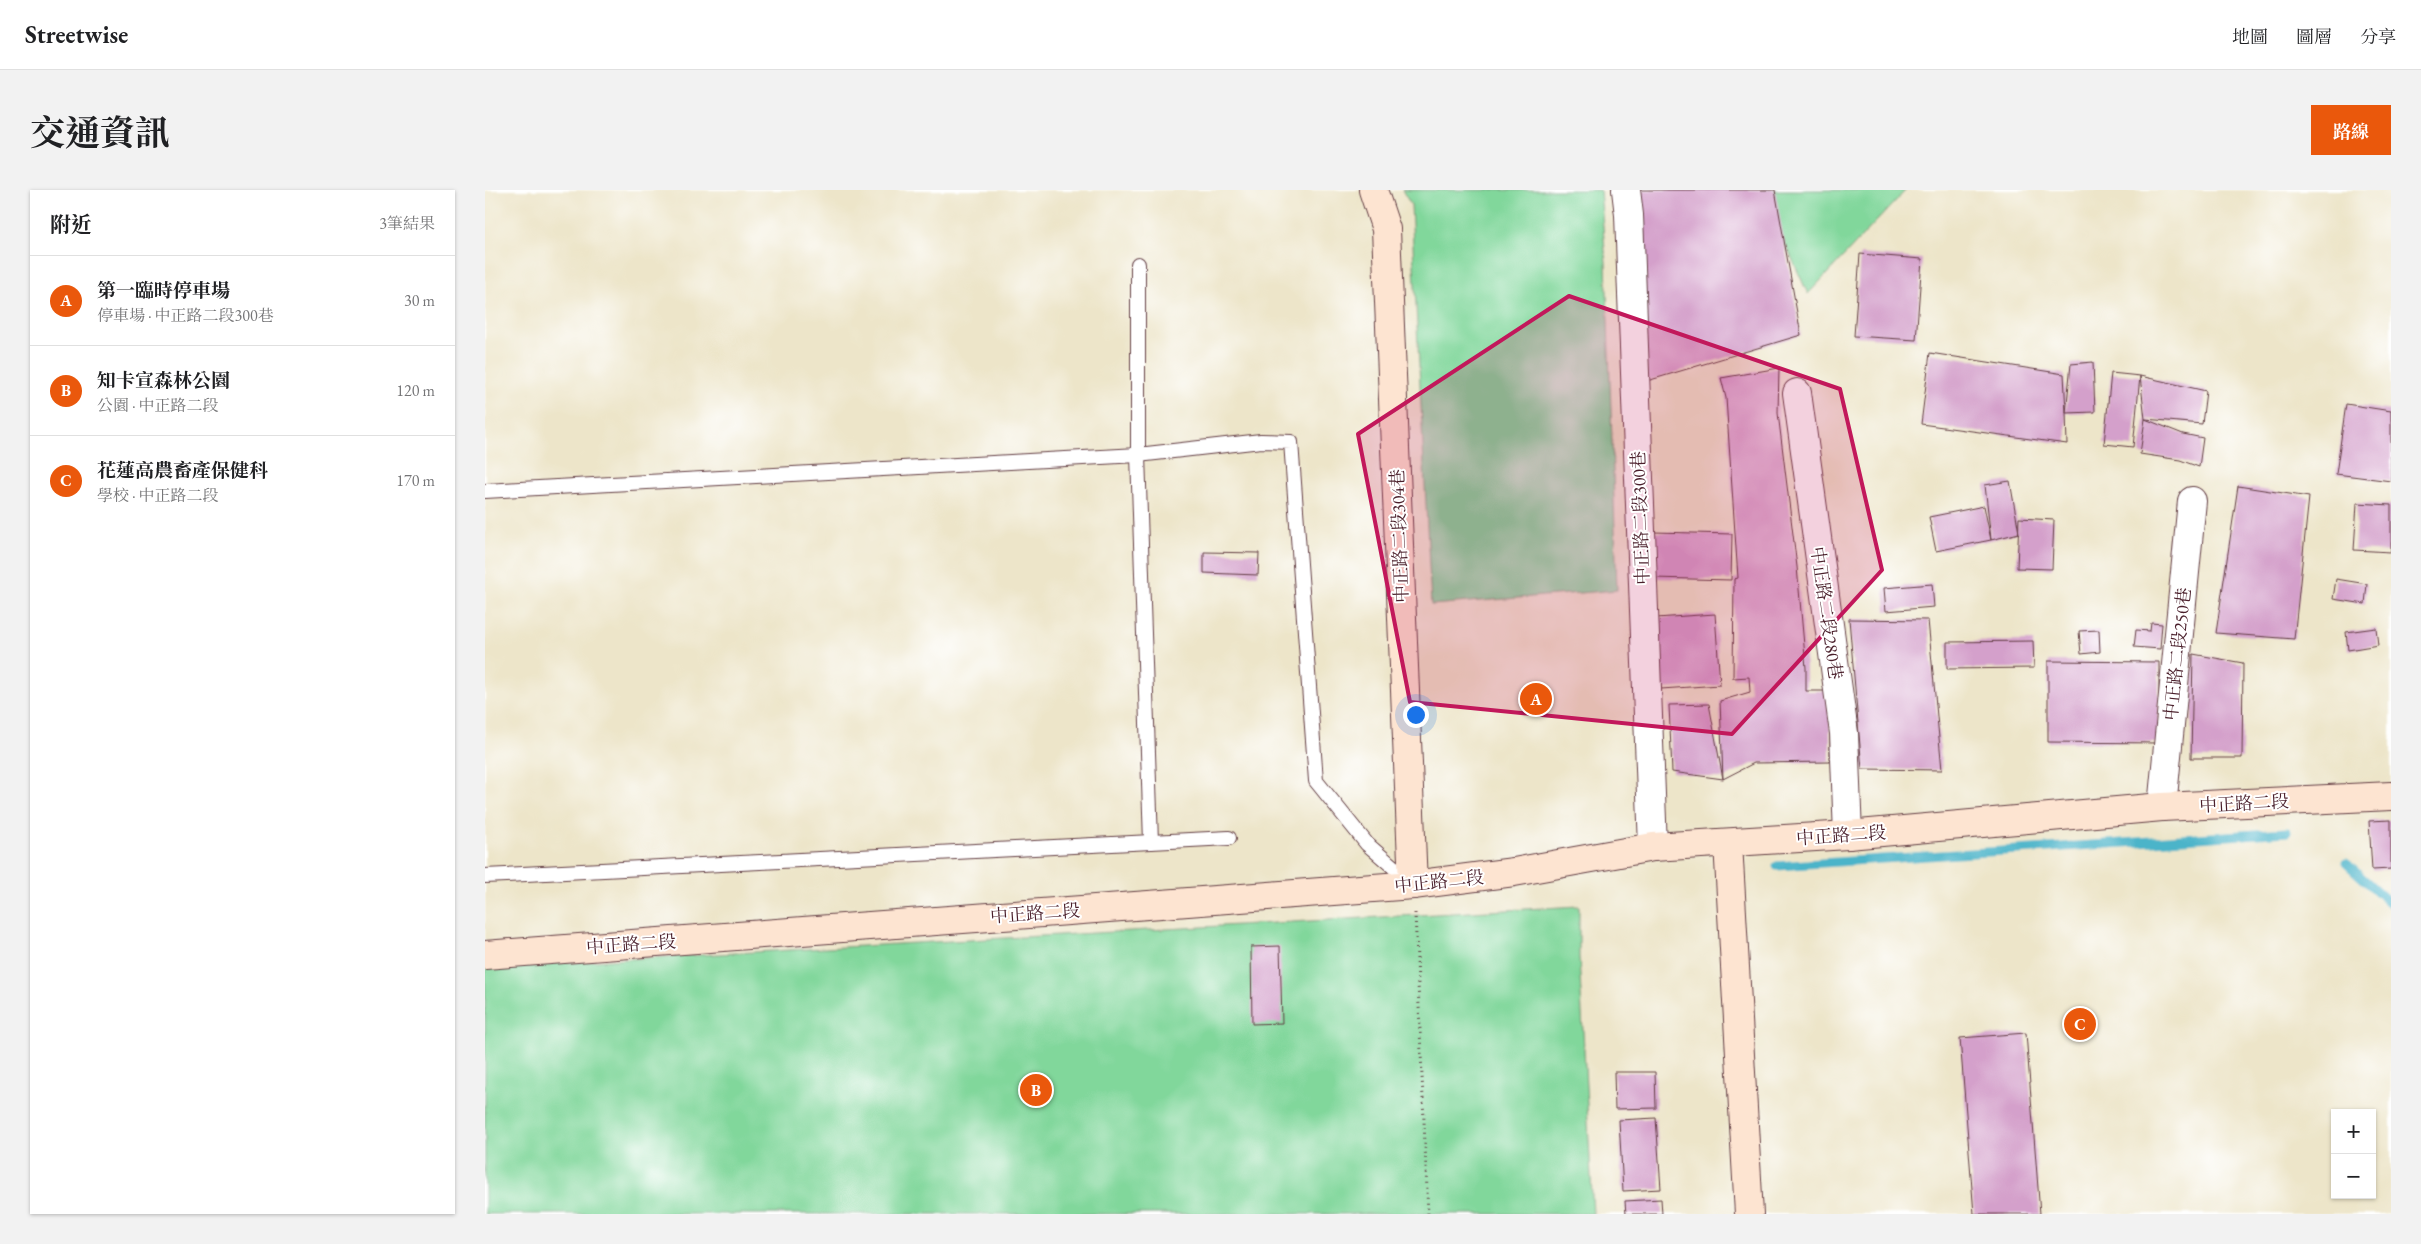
<!DOCTYPE html>
<html lang="zh-TW">
<head>
<meta charset="utf-8">
<style>
  :root { --surface:#fff; --page:#f2f2f2; --text:#202124; --muted:#757577; --line:#e0e0e0; --accent:#ea580c }
  body { margin:0; font-family:"EB Garamond","Noto Serif TC",serif; background:var(--page); color:var(--text) }
  .controls { position:absolute; right:15px; bottom:15px; display:grid; overflow:hidden; border-radius:0px; box-shadow:0 1px 4px #0004 }
  .controls button { width:45px; height:45px; display:grid; place-items:center; padding:0; border:0; border-bottom:1px solid var(--line); background:var(--surface); color:var(--text); font:25px sans-serif }
  .you { position:absolute; left:930px; top:524px; width:18px; height:18px; margin:-12px; border:4px solid #fff; border-radius:50%; background:#1a73e8; box-shadow:0 0 0 8px #1a73e833 }
  .badge { display:grid; place-items:center; width:32px; height:32px; border-radius:50%; background:var(--accent); color:#fff; font-size:16px; font-weight:700 }
  .pin { position:absolute; translate:-50% -50%; border:2px solid #fff; box-shadow:0 1px 5px #0006 }
  .list { margin:0; padding:0; list-style:none }
  h2 { display:flex; justify-content:space-between; align-items:center; height:65px; margin:0; padding:0 20px; font-size:21px }
  h2 small { font-size:16px; font-weight:400; color:var(--muted) }
  .list li { display:grid; grid-template-columns:32px 1fr auto; gap:15px; align-items:center; box-sizing:border-box; height:90px; padding:0 20px; border-top:1px solid var(--line) }
  .list b { display:block; font-size:19px; white-space:nowrap }
  .list p { margin:0; font-size:16px; white-space:nowrap; color:var(--muted) }
  .list em { font-size:16px; font-style:normal; color:var(--muted) }
  .map { position:relative; flex:none; width:1906px; height:1024px; overflow:hidden; border-radius:0px }
  header { display:flex; align-items:center; gap:30px; box-sizing:border-box; height:70px; padding:0 25px; background:var(--surface); border-bottom:1px solid var(--line) }
  header strong { font-size:24px }
  nav { display:flex; gap:28px; margin-inline-start:auto; font-size:18px }
  .intro { display:flex; align-items:center; justify-content:space-between; box-sizing:border-box; height:120px; padding:0 30px }
  h1 { margin:0; font-size:35px }
  .button { padding:12px 22px; border-radius:0px; background:var(--accent); color:#fff; font-size:18px; font-weight:700 }
  main { display:flex; gap:30px; padding:0 30px }
  aside { flex:1; background:var(--surface); border-radius:0px; box-shadow:0 1px 4px #0004 }
  .map>svg:first-child { display:block }
</style>
</head>
<body>
<header>
<strong>Streetwise</strong>
<nav><a>地圖</a><a>圖層</a><a>分享</a></nav>
</header>
<div class="intro"><h1>交通資訊</h1><a class="button">路線</a></div>
<main>
<aside>
<h2>附近<small>3筆結果</small></h2>
<ul class="list">
<li><span class="badge">A</span><div><b>第一臨時停車場</b><p>停車場 · 中正路二段300巷</p></div><em>30 m</em></li>
<li><span class="badge">B</span><div><b>知卡宣森林公園</b><p>公園 · 中正路二段</p></div><em>120 m</em></li>
<li><span class="badge">C</span><div><b>花蓮高農畜產保健科</b><p>學校 · 中正路二段</p></div><em>170 m</em></li>
</ul>
</aside>
<div class="map">
<svg width="1906" height="1024" viewBox="0 0 1906 1024">
  <rect width="100%" height="100%" fill="#fff"/>
  <filter id="ink" filterUnits="userSpaceOnUse"><feTurbulence type="fractalNoise" baseFrequency=".02" numOctaves="2"/><feDisplacementMap in="SourceGraphic" scale="10" xChannelSelector="R" yChannelSelector="G"/><feConvolveMatrix kernelMatrix="1 2 1 2 8 2 1 2 1" color-interpolation-filters="sRGB"/></filter>
  <filter id="wash" filterUnits="userSpaceOnUse"><feTurbulence type="fractalNoise" baseFrequency=".0096" numOctaves="4" result="noise"/><feDisplacementMap in="SourceGraphic" scale="20" xChannelSelector="R" yChannelSelector="G"/><feGaussianBlur stdDeviation="1.12" result="paint"/><feColorMatrix in="noise" values="0 0 0 0 0 0 0 0 0 0 0 0 0 0 0 0 0 1.4 0 .05"/><feComposite in="paint" operator="in"/></filter>
  <g filter="url(#wash)">
    <rect width="100%" height="100%" fill="#ede5c9"/>
    <g fill="#81d79b" stroke="#667b63">
      <path d="M917 0H1115L1121 72 1132 400 946 415 926 15Z"/>
      <path d="M1276 0H1421L1323 104Z"/>
      <path d="M1094 716V767L1108 1024H0V777Z"/>
    </g>
    <g fill="none" stroke-linecap="round" stroke-linejoin="round">
      <g stroke="#4bb4c9" stroke-width="9">
        <path d="M1861 673 1906 714"/>
        <path d="M1292 676 1802 642"/>
      </g>
    </g>
    <g id="blocks">
      <g fill="#d4a0cb">
        <path d="M1154 0H1290L1316 145 1162 191Z"/>
        <path d="M1375 64 1437 69 1431 150 1369 146Z"/>
        <path d="M1445 163 1579 184 1581 223 1586 174 1608 172 1610 222 1581 223 1582 254 1436 234Z"/>
        <path d="M1294 178 1293 223 1312 377 1321 478V501H1345V572L1269 573 1238 589 1235 511 1265 502 1264 487 1248 488 1249 389 1253 388 1241 208 1236 188Z"/>
        <path d="M1626 183 1655 186 1721 201 1717 234 1660 229 1698 244 1718 248 1714 277 1695 270 1655 264 1660 229 1655 186 1648 257 1619 254Z"/>
        <path d="M1861 214 1906 221V291L1851 284Z"/>
        <path d="M1525 291 1534 343 1506 350 1500 295Z"/>
        <path d="M1753 296 1824 307 1809 449 1731 443Z"/>
        <path d="M1872 313 1906 315V362L1869 360Z"/>
        <path d="M1499 316 1506 350 1451 361 1444 327Z"/>
        <path d="M1534 328 1569 330 1567 379 1532 378Z"/>
        <path d="M1169 342 1247 344 1246 390 1168 388Z"/>
        <path d="M719 362 774 363 773 385 719 383Z"/>
        <path d="M1851 389 1882 394 1880 414 1848 409Z"/>
        <path d="M1447 394 1449 417 1401 421 1399 398Z"/>
        <path d="M1230 424 1235 495 1176 499 1171 428Z"/>
        <path d="M1364 429 1443 430 1457 580 1377 579Z"/>
        <path d="M1666 433 1677 434 1675 459 1649 457 1651 440 1665 441Z"/>
        <path d="M1891 438 1893 455 1863 460 1861 442Z"/>
        <path d="M1614 440 1615 462 1596 464 1594 441Z"/>
        <path d="M1548 451 1549 478 1462 479V452Z"/>
        <path d="M1708 464 1758 473 1757 568H1706Z"/>
        <path d="M1563 471 1674 472V553L1563 552Z"/>
        <path d="M1224 514 1238 589 1187 582 1184 515Z"/>
        <path d="M1906 630V679L1887 680 1884 631Z"/>
        <path d="M795 756 797 833 767 834 766 757Z"/>
        <path d="M1541 843 1555 1024H1489L1475 848Z"/>
        <path d="M1129 882H1170L1171 918 1130 919Z"/>
        <path d="M1171 928 1176 999 1138 1001 1134 930Z"/>
        <path d="M1176 1009 1177 1024H1141L1140 1011Z"/>
      </g>
    </g>
  </g>
  <g filter="url(#ink)">
    <use href="#blocks" fill-opacity="0" stroke="#623d43" stroke-width="1"/>
    <g fill="none" stroke-linecap="round" stroke-linejoin="round">
      <g stroke="#623d43" stroke-width="16">
        <g id="lane">
          <path d="M653 74V265L666 652"/>
          <path d="M0 301 653 265 776 251 806 252 831 591 882 654 928 694"/>
          <path d="M0 686 744 648"/>
        </g>
      </g>
      <g stroke="#623d43" stroke-width="30">
        <g id="street">
          <path d="M1141 0 1144 25 1168 657"/>
          <path d="M1312 203 1359 543 1363 645"/>
          <path d="M1677 617 1707 311"/>
        </g>
      </g>
      <g stroke="#623d43" stroke-width="30">
        <g id="secondary">
          <path d="M888 0 901 39 928 695"/>
          <path d="M1243 653 1264 1024"/>
          <path d="M0 765 928 695 1029 682 1168 657 1363 645 1677 617 1906 606"/>
        </g>
      </g>
      <path stroke="#623d43" stroke-width="3" stroke-dasharray="1 4" stroke-linecap="butt" d="M930 723 943 1024"/>
      <use href="#lane" stroke="#fff" stroke-width="14"/>
      <use href="#street" stroke="#fff" stroke-width="28"/>
      <use href="#secondary" stroke="#fde4d1" stroke-width="28"/>
    </g>
  </g>
  <path fill="#c2185b" fill-opacity="0.2" stroke="#c2185b" stroke-width="4" stroke-linejoin="round" d="M1084 106 1355 199 1397 380 1247 544 925 512 873 244Z"/>
  <g text-anchor="middle" dominant-baseline="central" stroke-width="4" stroke-linejoin="round" paint-order="stroke">
    <g font-size="18" fill="#4a1f2b" stroke="#fff">
      <text transform="translate(1155 328) rotate(-92)">中正路二段300巷</text>
      <text transform="translate(914 346) rotate(-92)">中正路二段304巷</text>
      <text transform="translate(1342 423) rotate(82)">中正路二段280巷</text>
      <text transform="translate(1692 464) rotate(-84)">中正路二段250巷</text>
      <text transform="translate(1759 613) rotate(-3)">中正路二段</text>
      <text transform="translate(1356 645) rotate(-4)">中正路二段</text>
      <text transform="translate(954 691) rotate(-6)">中正路二段</text>
      <text transform="translate(550 723) rotate(-4)">中正路二段</text>
      <text transform="translate(146 754) rotate(-4)">中正路二段</text>
    </g>
  </g>
</svg>
<div class="controls">
<button>+</button>
<button>−</button>
</div>
<div class="you"></div>
<div class="pin badge" style="left:1051px;top:509px">A</div>
<div class="pin badge" style="left:551px;top:900px">B</div>
<div class="pin badge" style="left:1595px;top:834px">C</div>
</div>
</main>
</body>
</html>
